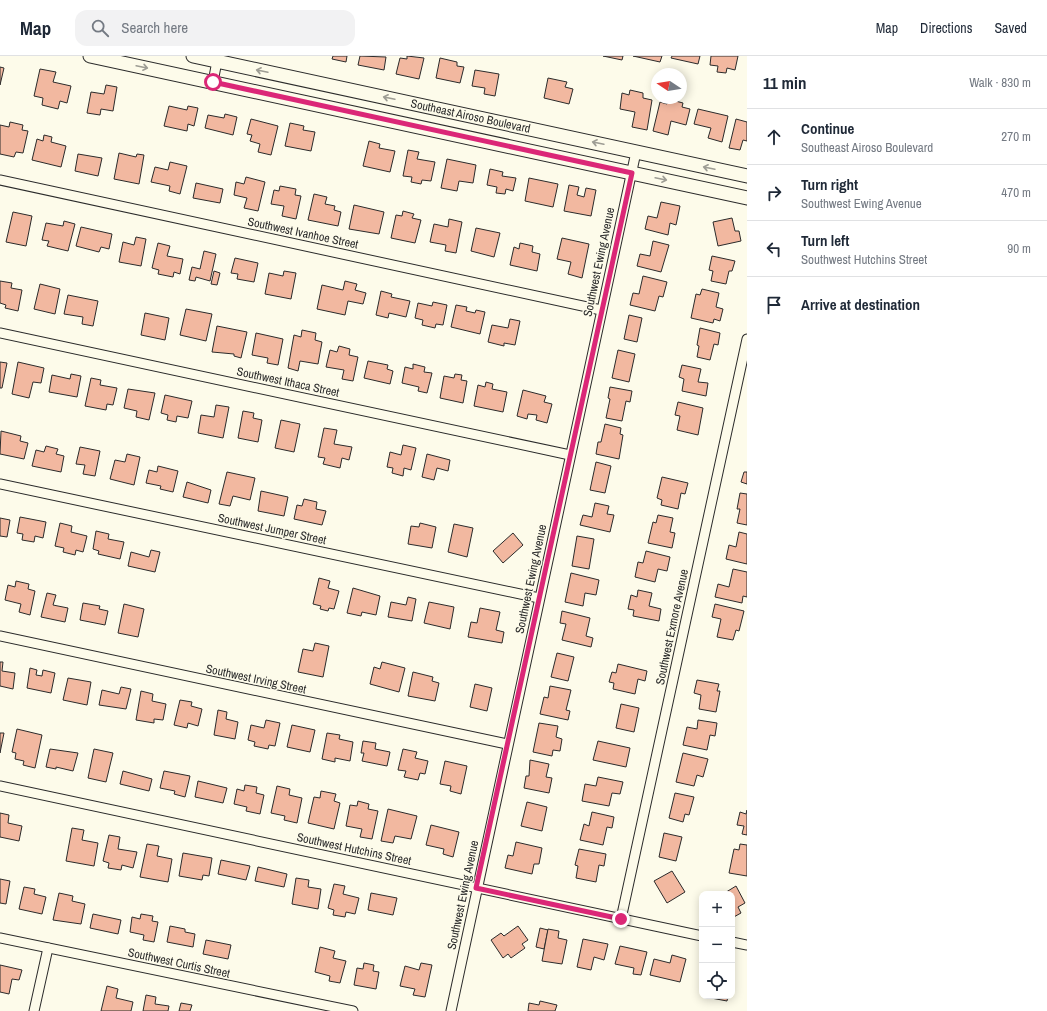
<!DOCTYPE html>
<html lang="en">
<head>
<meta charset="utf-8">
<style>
  :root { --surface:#fff; --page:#f2f2f3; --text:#1f2937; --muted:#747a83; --line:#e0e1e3 }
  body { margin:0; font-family:"Archivo Narrow",sans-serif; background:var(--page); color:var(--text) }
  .controls { position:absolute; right:12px; bottom:12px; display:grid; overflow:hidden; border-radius:8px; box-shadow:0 2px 10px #0003 }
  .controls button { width:36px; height:36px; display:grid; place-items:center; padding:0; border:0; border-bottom:1px solid var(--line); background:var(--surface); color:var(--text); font:20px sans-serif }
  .compass { position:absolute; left:651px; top:12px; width:36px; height:36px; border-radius:50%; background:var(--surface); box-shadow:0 2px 10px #0003; rotate:282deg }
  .stop { position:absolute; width:12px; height:12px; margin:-9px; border:3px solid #db2777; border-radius:50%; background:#fff }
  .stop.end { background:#db2777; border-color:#fff; box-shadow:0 1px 4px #0008 }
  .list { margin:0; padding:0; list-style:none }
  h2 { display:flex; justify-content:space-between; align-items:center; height:52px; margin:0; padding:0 16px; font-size:17px }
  h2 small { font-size:13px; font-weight:400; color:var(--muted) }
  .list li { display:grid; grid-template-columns:26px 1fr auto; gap:12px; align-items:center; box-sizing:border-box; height:56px; padding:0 16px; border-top:1px solid var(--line) }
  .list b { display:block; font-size:15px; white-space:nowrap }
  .list p { margin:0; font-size:13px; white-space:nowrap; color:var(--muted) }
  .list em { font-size:13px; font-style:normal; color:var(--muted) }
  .icon { flex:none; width:22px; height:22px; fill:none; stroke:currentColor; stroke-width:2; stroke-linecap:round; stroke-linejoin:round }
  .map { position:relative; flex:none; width:747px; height:955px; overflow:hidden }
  header { display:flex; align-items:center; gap:24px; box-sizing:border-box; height:56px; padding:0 20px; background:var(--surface); border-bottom:1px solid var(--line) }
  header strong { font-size:19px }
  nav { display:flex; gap:22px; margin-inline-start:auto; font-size:14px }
  .search { width:280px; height:36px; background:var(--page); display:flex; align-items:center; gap:10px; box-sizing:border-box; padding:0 14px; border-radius:12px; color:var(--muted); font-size:15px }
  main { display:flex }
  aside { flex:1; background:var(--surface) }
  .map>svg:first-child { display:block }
</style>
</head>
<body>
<header>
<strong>Map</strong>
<div class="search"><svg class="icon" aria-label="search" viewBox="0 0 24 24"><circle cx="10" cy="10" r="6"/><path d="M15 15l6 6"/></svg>Search here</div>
<nav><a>Map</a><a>Directions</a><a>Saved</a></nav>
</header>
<main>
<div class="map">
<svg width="747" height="955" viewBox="0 0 747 955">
  <rect width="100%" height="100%" fill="#fdfbea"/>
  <g fill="#f2b8a0" stroke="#2b2b2b">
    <path d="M333 0H347L346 6 332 3Z"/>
    <path d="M360 0 386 1 384 14 358 9Z"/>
    <path d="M407 0 424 2 419 23 396 18 400 2 407 3Z"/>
    <path d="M603 0H623L622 4Z"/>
    <path d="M633 0H662L660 6Z"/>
    <path d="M672 0H700L698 8 671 2Z"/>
    <path d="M711 0H738L735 14 727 12 726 17 717 16 718 10 710 9Z"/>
    <path d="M440 2 457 6V10L464 11 460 27 436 22Z"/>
    <path d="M0 11 4 12 0 29Z"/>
    <path d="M40 13 56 16 53 26 71 30 67 47 60 45 58 53 42 49 43 42 34 40Z"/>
    <path d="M475 14 499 18 495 40 484 38 485 32 472 30Z"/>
    <path d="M548 22 567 26 565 31 573 33 569 48 544 42Z"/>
    <path d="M106 29 117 31 113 55 101 53 100 59 87 57 91 36 104 38Z"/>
    <path d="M630 34 643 37V42L652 44 647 74 632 71 635 56 620 53 622 37 629 39Z"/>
    <path d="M668 43 683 47 682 51 690 53 686 69 671 65 668 79 653 75 660 46 667 48Z"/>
    <path d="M169 50 187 54 188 50 198 52 194 70 188 68 187 75 164 70Z"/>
    <path d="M698 53 728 60 722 86 708 82 711 72 694 68Z"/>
    <path d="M225 58 237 61 233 79 205 72 208 59 224 62Z"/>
    <path d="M251 63 278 70 271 99 258 96 260 88 250 85 252 79 247 78Z"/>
    <path d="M736 63 747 66V85L743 84 740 94 729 92Z"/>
    <path d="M10 66 23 69 22 74 28 75 23 97 16 96 14 101 0 98V69L9 71Z"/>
    <path d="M290 67 304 70 303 74 315 76 311 95 285 90Z"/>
    <path d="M44 79 52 81 51 86 66 90 61 111 32 104 37 83 43 85Z"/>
    <path d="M369 85 380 88 379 92 395 95 390 116 363 110Z"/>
    <path d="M408 94 419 96 417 103 435 106 431 125 422 124 421 128 411 126 412 121 403 120Z"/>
    <path d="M119 97 136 101 137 98 144 99 139 128 114 123Z"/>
    <path d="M78 98 102 102 98 120 75 115Z"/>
    <path d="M447 103 476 109 473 127 459 125 457 135 441 132Z"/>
    <path d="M170 106 187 110 180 138 169 135 170 130 151 126 155 111 168 114Z"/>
    <path d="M490 113 503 116 502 120 516 122 513 135 506 133 505 138 496 137 497 131 487 129Z"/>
    <path d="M246 121 265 126 258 155 244 152 247 142 234 139 236 126 244 128Z"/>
    <path d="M529 122 558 128 553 151 525 145Z"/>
    <path d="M196 127 223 133 220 147 193 142Z"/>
    <path d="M569 129 579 131 577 139 584 141 586 132 596 134 591 160 564 155Z"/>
    <path d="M280 130 296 133 295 139 301 140 296 163 282 160 284 150 271 148 274 134 279 135Z"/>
    <path d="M314 138 327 141 325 148 335 150 334 154 341 156 338 170 308 164Z"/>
    <path d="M661 146 680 150 676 169 670 167 668 179 645 173 648 160 657 162Z"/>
    <path d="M354 149 384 156 379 178 349 173Z"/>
    <path d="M403 155 414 158 412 162 421 164 415 187 391 182 396 159 402 160Z"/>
    <path d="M13 156 32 160 26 190 6 186Z"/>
    <path d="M732 162 735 175H739L741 185 718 190 713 166Z"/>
    <path d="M449 163 462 166 456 197 445 195 446 189 430 186 434 168 448 171Z"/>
    <path d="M64 165 75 168 68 195 47 190 49 185 42 184 46 167 63 170Z"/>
    <path d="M81 171 112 178 109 193 101 191 99 196 76 190Z"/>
    <path d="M476 172 500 177 494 201 471 195Z"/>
    <path d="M136 181 146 183 141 210 119 206 123 186 134 189Z"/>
    <path d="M562 182 589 188 582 222 568 218 571 206 557 203Z"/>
    <path d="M653 185 669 189 661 216 637 210 640 198 650 200Z"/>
    <path d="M158 187 170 190 167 200 183 203 180 218 174 216 173 221 158 218 159 214 152 212Z"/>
    <path d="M520 187 533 190 532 196 540 198 537 215 510 209 514 191 519 193Z"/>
    <path d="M204 195 216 198 210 225 196 221 195 225 189 224 192 211 200 213Z"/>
    <path d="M712 200 735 205 732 215H729L726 228 711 225 713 215 709 214Z"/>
    <path d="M235 202 258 207 254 226 237 223 238 218 231 217Z"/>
    <path d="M214 215 220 217 217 229 211 228Z"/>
    <path d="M284 215 296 217 291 243 265 238 269 217 283 220Z"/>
    <path d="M643 220 667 226 663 241 659 240 655 255 630 249 633 237 639 238Z"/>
    <path d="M0 225 12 227 11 232 22 234 18 255 5 252 6 249 0 247Z"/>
    <path d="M345 225 357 228 355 234 366 237 363 248 348 245 345 259 317 253 322 229 343 234Z"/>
    <path d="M40 228 60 233 55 258 34 253Z"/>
    <path d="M702 233 719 237 716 251 723 253 720 265 714 263 713 267 691 262 696 238 700 239Z"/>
    <path d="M381 235 392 238 391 241 410 245 406 261 389 257 388 262 376 259Z"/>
    <path d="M68 239 98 245 93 270 82 268 83 261 64 258Z"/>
    <path d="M433 246 447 249 443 269 436 268 435 272 422 269 423 264 415 262 418 247 432 250Z"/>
    <path d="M456 249 467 251 466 255 475 257 476 254 485 256 480 278 451 271Z"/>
    <path d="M186 253 212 258 206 285 180 279Z"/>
    <path d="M145 257 169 262 165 284 141 279Z"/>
    <path d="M629 259 642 262 637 286 624 283Z"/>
    <path d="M510 263 520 265 515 289 504 287V290L488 286 492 269 508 272Z"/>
    <path d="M217 270 247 276 241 302 234 300V298L212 296Z"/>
    <path d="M700 272 720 277 718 289 714 288 710 304 697 301 699 290 697 289Z"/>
    <path d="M302 274 316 277 315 284 322 286 318 308 300 305 298 315 288 312 294 279 301 281Z"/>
    <path d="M256 277 283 283 278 309 267 307 268 302 252 299Z"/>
    <path d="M339 290 350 293 349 299 358 301 353 325 342 323 344 314 326 311 330 294 337 296Z"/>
    <path d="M618 294 635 298 629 326 612 322Z"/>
    <path d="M368 305 388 309 387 313 393 315 390 328 364 322Z"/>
    <path d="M0 306 7 307 2 332H0Z"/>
    <path d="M18 306 44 312 41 327 33 326 29 342 12 338Z"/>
    <path d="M413 308 425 311 424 316 432 317 427 337 418 335 419 331 402 327 405 311 413 313Z"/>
    <path d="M682 309 701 313 698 326 708 327 706 340 682 335 684 323 679 321Z"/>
    <path d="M71 318 81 320 77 341 49 336 52 319 70 323Z"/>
    <path d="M455 318 462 319 461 324 467 325 463 347 440 342 444 320 454 322Z"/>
    <path d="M91 322 101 324 100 329 117 332 113 349 107 348 106 354 85 350Z"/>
    <path d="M486 326 493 328 492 333 507 336 503 356 474 350 478 329 485 331Z"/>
    <path d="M610 331 632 335 630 346 626 345 622 365 606 362 610 343 608 342Z"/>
    <path d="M128 333 155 337 149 364 136 361 137 355 124 352Z"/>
    <path d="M523 334 546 340 544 346 552 348 547 367 536 364 537 359 528 358 527 363 517 360Z"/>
    <path d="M165 339 192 345 188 362 177 360 176 366 167 364 168 359 161 357Z"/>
    <path d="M678 346 703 352 698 379 677 374 680 360 675 359Z"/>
    <path d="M216 349 229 351 223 382 198 377 201 359 214 361Z"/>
    <path d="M243 355 254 357 253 362 262 364 258 386 238 382Z"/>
    <path d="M281 364 300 368 294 396 275 392Z"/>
    <path d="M605 368 621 372 620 378 623 379 619 403 596 398 598 386H601Z"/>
    <path d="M324 372 337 374 334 388 352 391 349 404 342 402 340 412 323 408 325 402 318 401Z"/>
    <path d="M1 375 21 380 20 385 28 387 24 403 0 398Z"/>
    <path d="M403 389 416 392 411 414 404 412 403 420 392 417 393 412 387 411 390 396 401 399Z"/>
    <path d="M46 390 58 393 56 398 64 400 61 416 32 410 36 394 44 396Z"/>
    <path d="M80 391 100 395 95 420 83 418 85 409 76 408Z"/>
    <path d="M127 398 140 401 134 429 110 423 115 404 125 406Z"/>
    <path d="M427 398 450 404 448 415 437 412 434 424 422 421Z"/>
    <path d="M596 406 611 410 605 437 590 434Z"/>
    <path d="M158 410 178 415 173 436 160 433 161 430 146 427 149 414 157 416Z"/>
    <path d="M227 416 255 422 250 444 233 440 230 450 219 448Z"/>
    <path d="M744 416H747V428L741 426Z"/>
    <path d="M662 421 688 427 685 438 681 437 678 453 661 449 662 444 657 442Z"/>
    <path d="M187 426 211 434 208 447 183 441Z"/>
    <path d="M261 435 288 441 284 460 258 455Z"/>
    <path d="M740 437 747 438V469L737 467 740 453H737Z"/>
    <path d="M304 443 317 446 316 453 326 455 322 469 294 463 297 449 302 450Z"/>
    <path d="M595 447 609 450 607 458 614 459 610 476 580 469 583 459 592 461Z"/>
    <path d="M658 459 673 462 670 476 675 477 672 492 648 487 653 466 656 467Z"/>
    <path d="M20 461 46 466 43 482 35 480 34 486 22 484 23 478 17 477Z"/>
    <path d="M0 462 10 464 7 481 0 480Z"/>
    <path d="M60 467 72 470 71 476 87 480 83 496 76 494 75 499 63 496 64 492 55 490Z"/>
    <path d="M420 467 436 471 432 492 408 488 411 470 419 471Z"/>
    <path d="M454 468 473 472 467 501 448 496Z"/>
    <path d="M96 475 109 478 108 483 124 486 120 503 98 498 99 495 93 493Z"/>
    <path d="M739 476 747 478V508L726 503 729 489 736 491Z"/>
    <path d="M513 477 523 489 503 507 493 495Z"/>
    <path d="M577 480 594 483 589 513 572 510Z"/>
    <path d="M151 494 160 496 155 516 128 510 131 496 149 501Z"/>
    <path d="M646 495 670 501 667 515 658 513 655 526 635 521 638 506 643 507Z"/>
    <path d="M733 513 747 516V541L743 540 742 547 715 541 718 528 729 531Z"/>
    <path d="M571 517 599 524 596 539 585 537 583 550 565 546Z"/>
    <path d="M319 522 330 525 328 532 339 535 334 553 329 552 328 555 320 553 321 550 313 548Z"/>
    <path d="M16 525 29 528 28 533 35 535 30 559 19 556 21 548 5 544 8 529 15 531Z"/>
    <path d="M353 532 380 540 376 559 362 556 361 560 347 557Z"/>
    <path d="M638 534 652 537 649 550 661 553 659 565 633 560 634 554 628 553 631 539 637 541Z"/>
    <path d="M47 537 56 539 53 549 68 552 65 566 41 561Z"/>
    <path d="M408 541 416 543 412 565 388 561 391 546 406 549Z"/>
    <path d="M429 546 454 551 450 573 424 567Z"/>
    <path d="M83 547 100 550 99 553 108 555 105 569 80 564Z"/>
    <path d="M124 548 144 553 138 581 118 577Z"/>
    <path d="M715 548 744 555 739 575 736 574 733 584 717 581 721 563 712 561Z"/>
    <path d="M480 552 500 556 496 574 504 576 502 587 468 581 471 566 477 567Z"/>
    <path d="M562 555 590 562 586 580 593 582 591 591 562 584 566 568 560 567Z"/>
    <path d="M315 587 329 590 323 621 298 616 303 593 313 595Z"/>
    <path d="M557 597 574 601 568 625 551 621Z"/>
    <path d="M0 606H3L2 615 15 617 13 633 0 630Z"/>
    <path d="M382 606 405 612 399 636 370 628 374 611 380 613Z"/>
    <path d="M618 608 647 615 645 625 638 623 635 638 613 633 614 627 609 626 612 616 616 617Z"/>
    <path d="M30 612 37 614 36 619 42 620 43 614 55 617 51 637 27 632Z"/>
    <path d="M413 616 433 621 432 625 439 627 435 645 408 640Z"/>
    <path d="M68 622 91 626 87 649 63 644Z"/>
    <path d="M697 624 719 628 717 635H720L716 656 699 653 701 639 694 637Z"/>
    <path d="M475 628 492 632 487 655 470 651Z"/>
    <path d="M550 630 571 634 566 654 570 655 568 664 540 658 544 641 548 642Z"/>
    <path d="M121 631 131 633 126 653 99 649 102 634 119 638Z"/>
    <path d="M141 635 153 638 152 645 166 648 163 664 154 663V667L136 664Z"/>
    <path d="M180 644 192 646 191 650 202 653 198 670 188 667 187 672 174 669Z"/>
    <path d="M621 648 639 652 634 676 616 672Z"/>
    <path d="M218 654 227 656 226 663 238 666 235 683 214 679Z"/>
    <path d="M266 664 280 667 275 690 269 689 268 693 254 690 255 686 248 684 251 669 264 672Z"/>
    <path d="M698 664 717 667 715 680 710 679 707 694 683 689 687 671 697 673Z"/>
    <path d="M539 667 558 670 556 681 562 683 560 695 553 694 552 700 533 696Z"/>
    <path d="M292 669 315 674 310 696 287 691Z"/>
    <path d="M17 673 42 679 35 712 23 709 24 705 15 703 16 697 12 696Z"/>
    <path d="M0 677H4L0 697Z"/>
    <path d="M327 677 340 679 339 683 353 686 350 705 335 702V706L322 703Z"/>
    <path d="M363 685 376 687 375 693 390 696 387 710 362 705 364 697H361Z"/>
    <path d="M598 685 630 692 626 711 593 704Z"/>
    <path d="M50 693 78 697 73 715 56 711V713L46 711Z"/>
    <path d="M94 693 113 697 106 726 88 722Z"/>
    <path d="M403 693 417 696 415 702 428 705 425 718 420 717 418 724 404 721 406 715 398 714Z"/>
    <path d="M683 697 708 703 703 721 697 719 694 730 676 726Z"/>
    <path d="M530 704 549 708 546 721 552 722 549 737 524 732 526 720H529Z"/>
    <path d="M445 705 467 710 461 738 450 735 451 730 440 728Z"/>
    <path d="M123 715 152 723 149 735 120 728Z"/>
    <path d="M164 715 190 720 185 741 174 738 175 735 160 732Z"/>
    <path d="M598 721 623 726 620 738 612 737 609 750 582 745 585 728 596 730Z"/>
    <path d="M198 725 227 732 223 747 195 741Z"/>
    <path d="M245 729 257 731 256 737 264 739 260 758 246 755 247 751 234 748 237 733 244 735Z"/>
    <path d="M277 730 290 733 289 739 302 742 297 767 284 764 285 760 271 757Z"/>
    <path d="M321 735 336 738 334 745 340 747 334 773 308 767 314 741 320 742Z"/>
    <path d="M675 737 694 741 689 759 685 758 683 766 669 762Z"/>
    <path d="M358 745 369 748 368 753 378 755 372 783 360 781 362 773 346 770 350 749 357 750Z"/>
    <path d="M527 746 547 751 542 775 521 770Z"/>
    <path d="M388 753 417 760 411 783 395 780 393 787 381 785Z"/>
    <path d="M747 754V779L742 778 744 770 737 769 740 756 746 758Z"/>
    <path d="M592 756 614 761 612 772 607 771 603 789 580 784 584 768 589 770Z"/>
    <path d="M0 757 9 759 8 767 22 770 19 785 0 781Z"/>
    <path d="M431 769 459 776 453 801 443 798 444 793 426 789Z"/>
    <path d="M72 772 84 774 82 784 98 787 94 810 66 805Z"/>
    <path d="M664 777 682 781 676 805 659 801Z"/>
    <path d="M109 779 120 781 118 793 137 796 133 812 122 809 121 814 108 812 109 807 103 805Z"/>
    <path d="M516 786 542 792 539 808H534L532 818 505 812 508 799 513 800Z"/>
    <path d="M147 788 159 790 157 800 172 803 168 826 140 821Z"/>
    <path d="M740 788 747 789V820L729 817 734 793 739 794Z"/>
    <path d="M579 793 606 798 604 810 599 809 596 826 576 822 578 810 575 809Z"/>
    <path d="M183 797 212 802 209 820 203 819 202 824 179 820Z"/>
    <path d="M221 804 250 810 246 824 218 818Z"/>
    <path d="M258 811 287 818 284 831 255 825Z"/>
    <path d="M672 815 685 836 667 847 654 825Z"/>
    <path d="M296 822 309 824 308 831 321 833 318 853 292 848Z"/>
    <path d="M0 823 10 825 6 848 0 847Z"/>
    <path d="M334 828 345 830 343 838 359 842 355 858 346 856 345 861 333 859 334 854 328 852Z"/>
    <path d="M736 830 745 847 738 851 741 857 732 862V838H723Z"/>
    <path d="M24 831 35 833 34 838 46 841 42 858 19 853Z"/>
    <path d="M59 837 73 840 72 845 85 848 81 868 53 864Z"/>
    <path d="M371 837 397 842 393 859 368 854Z"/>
    <path d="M93 858 121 864 118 878 90 872Z"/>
    <path d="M141 858 153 860 152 865 158 866 154 886 143 884 144 879 130 876 132 861 140 863Z"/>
    <path d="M170 870 185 873V876L195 878 193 891 167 886Z"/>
    <path d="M518 870 528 884 522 888 525 892 511 902 508 898 503 902 491 884 501 877 504 880Z"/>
    <path d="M540 872 548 874 544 893 536 891Z"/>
    <path d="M548 873 559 875 558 882 567 884 562 908 542 905Z"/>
    <path d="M583 883 608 888 604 904 594 901 591 914 577 911Z"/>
    <path d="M206 884 231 889 228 903 203 898Z"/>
    <path d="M620 890 647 896 641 919 633 918 634 912 615 908Z"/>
    <path d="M320 891 335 895 333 902 346 905 340 927 329 925 330 920 315 916Z"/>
    <path d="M672 899 686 903 680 926 650 919 654 903 670 907Z"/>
    <path d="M364 907 374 909 373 915 379 916 376 933 354 929 357 912 363 913Z"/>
    <path d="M421 907 432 909 425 941 413 939 415 933 400 930 405 910 419 914Z"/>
    <path d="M0 909 22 914 19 924 12 923 9 938 0 936Z"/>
    <path d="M107 930 118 933 116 942 133 946 131 955H101Z"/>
    <path d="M146 939 156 941 155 948 169 950 168 955H143Z"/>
    <path d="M711 940H728L727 945 711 942Z"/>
    <path d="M540 945 557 949 555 955H528L529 947 539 949Z"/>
    <path d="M181 947 192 949 190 955H179Z"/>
  </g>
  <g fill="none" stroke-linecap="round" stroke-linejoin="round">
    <g stroke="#2b2b2b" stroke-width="11">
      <g id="street">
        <path d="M213 26 218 0"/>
        <path d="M0 124 601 254"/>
        <path d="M0 277 570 399"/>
        <path d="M0 428 539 542"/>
        <path d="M0 580 507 688"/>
        <path d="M0 730 702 880"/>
        <path d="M621 863 747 283"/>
        <path d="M0 882 353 955"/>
        <path d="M732 886 747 889"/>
        <path d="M34 955 48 892"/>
        <path d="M451 955 636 96"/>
      </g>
    </g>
    <g stroke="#2b2b2b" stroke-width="15">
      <g id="secondary">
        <path d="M90 0 747 142"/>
        <path id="s1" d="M193 0 747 120"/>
      </g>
    </g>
    <use href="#street" stroke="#fdfbea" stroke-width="9"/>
    <use href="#secondary" stroke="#fdfbea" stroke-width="13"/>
  </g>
  <defs><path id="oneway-shaft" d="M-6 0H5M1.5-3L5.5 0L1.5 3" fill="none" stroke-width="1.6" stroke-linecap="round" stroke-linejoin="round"/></defs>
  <g stroke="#9e9d94">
    <use href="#oneway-shaft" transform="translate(142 11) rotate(12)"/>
    <use href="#oneway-shaft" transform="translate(262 15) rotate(-168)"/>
    <use href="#oneway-shaft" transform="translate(389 42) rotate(-168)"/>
    <use href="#oneway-shaft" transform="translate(598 87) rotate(-168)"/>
    <use href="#oneway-shaft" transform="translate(709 112) rotate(-168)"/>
    <use href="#oneway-shaft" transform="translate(661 123) rotate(12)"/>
  </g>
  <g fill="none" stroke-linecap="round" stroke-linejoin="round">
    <path stroke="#db2777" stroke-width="5" d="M213 26 632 117 476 832 621 863"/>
  </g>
  <g text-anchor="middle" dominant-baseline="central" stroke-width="3" stroke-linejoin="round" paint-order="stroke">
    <g font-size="12" fill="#2b2b2b" stroke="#fdfbea">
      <text stroke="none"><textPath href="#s1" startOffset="284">Southeast Airoso Boulevard</textPath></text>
      <text transform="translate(303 177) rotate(12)">Southwest Ivanhoe Street</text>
      <text transform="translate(599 206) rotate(-78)">Southwest Ewing Avenue</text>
      <text transform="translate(288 326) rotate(12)">Southwest Ithaca Street</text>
      <text transform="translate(272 473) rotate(12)">Southwest Jumper Street</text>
      <text transform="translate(531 523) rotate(-78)">Southwest Ewing Avenue</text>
      <text transform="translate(672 571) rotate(-78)">Southwest Exmore Avenue</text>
      <text transform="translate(256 623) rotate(12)">Southwest Irving Street</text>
      <text transform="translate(354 793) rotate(12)">Southwest Hutchins Street</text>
      <text transform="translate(463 839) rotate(-78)">Southwest Ewing Avenue</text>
      <text transform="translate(179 907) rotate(12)">Southwest Curtis Street</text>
    </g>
  </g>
</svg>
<div class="controls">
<button>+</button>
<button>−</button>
<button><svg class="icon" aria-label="locate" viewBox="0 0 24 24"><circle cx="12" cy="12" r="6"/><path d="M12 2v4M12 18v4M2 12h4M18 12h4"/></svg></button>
</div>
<svg class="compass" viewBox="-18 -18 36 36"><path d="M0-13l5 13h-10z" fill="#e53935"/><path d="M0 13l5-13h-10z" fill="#747a83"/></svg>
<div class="stop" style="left:213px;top:26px"></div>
<div class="stop end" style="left:621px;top:863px"></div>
</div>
<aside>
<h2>11 min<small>Walk · 830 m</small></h2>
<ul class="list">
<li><svg class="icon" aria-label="ahead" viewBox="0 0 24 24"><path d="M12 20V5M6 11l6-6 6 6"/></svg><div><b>Continue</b><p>Southeast Airoso Boulevard</p></div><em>270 m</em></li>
<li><svg class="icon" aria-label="right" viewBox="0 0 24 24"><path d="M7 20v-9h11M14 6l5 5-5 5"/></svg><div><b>Turn right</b><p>Southwest Ewing Avenue</p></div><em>470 m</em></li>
<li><svg class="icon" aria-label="left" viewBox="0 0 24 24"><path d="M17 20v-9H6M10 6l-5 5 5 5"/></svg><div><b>Turn left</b><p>Southwest Hutchins Street</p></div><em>90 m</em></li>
<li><svg class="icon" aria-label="arrive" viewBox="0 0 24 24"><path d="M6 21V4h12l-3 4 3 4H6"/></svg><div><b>Arrive at destination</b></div></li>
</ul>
</aside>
</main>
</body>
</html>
